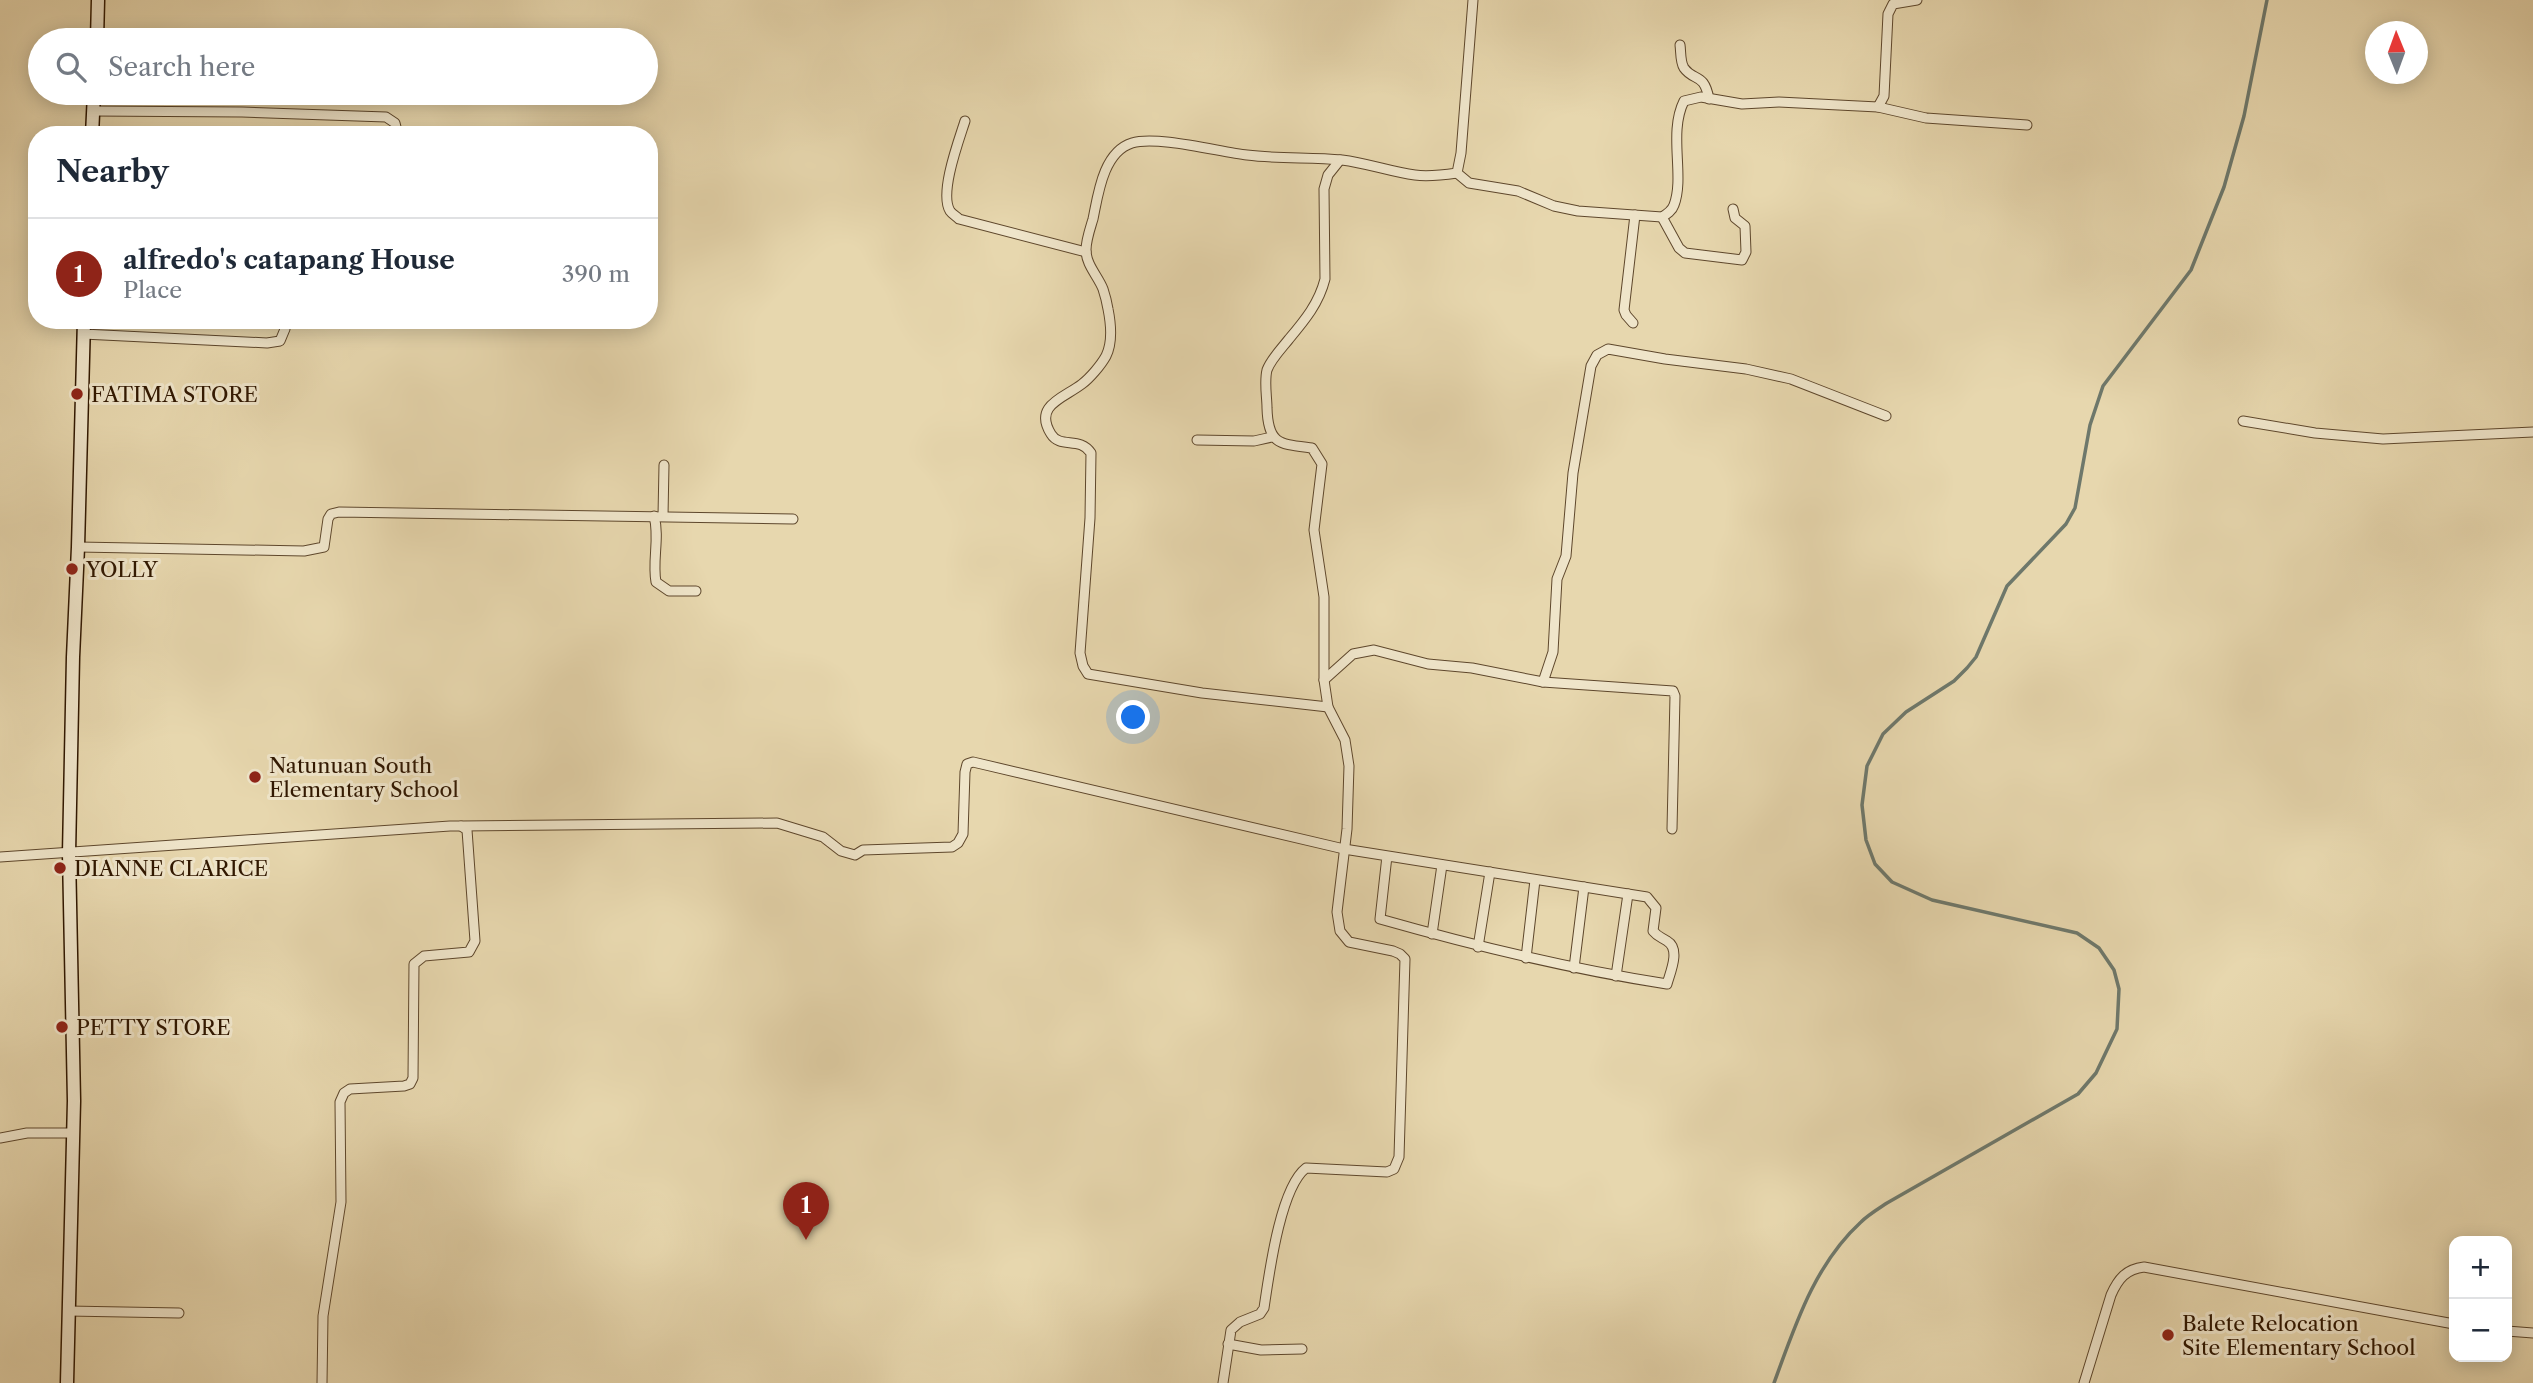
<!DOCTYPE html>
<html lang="en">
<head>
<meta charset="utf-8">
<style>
  :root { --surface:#fff; --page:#f2f2f3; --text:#1f2937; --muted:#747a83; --line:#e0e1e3; --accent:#8f2418 }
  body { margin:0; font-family:"Libre Caslon Text",serif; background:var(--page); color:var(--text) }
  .controls { position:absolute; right:21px; bottom:21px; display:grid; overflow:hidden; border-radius:14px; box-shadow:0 4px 18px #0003 }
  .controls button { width:63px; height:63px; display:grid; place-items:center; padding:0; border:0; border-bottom:2px solid var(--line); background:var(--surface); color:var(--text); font:35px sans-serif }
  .compass { position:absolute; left:2365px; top:21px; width:63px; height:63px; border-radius:50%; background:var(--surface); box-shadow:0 4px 18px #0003; rotate:359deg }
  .you { position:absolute; left:1134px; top:718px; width:24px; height:24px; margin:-18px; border:5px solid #fff; border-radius:50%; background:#1a73e8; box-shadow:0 0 0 10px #1a73e833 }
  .badge { display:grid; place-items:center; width:46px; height:46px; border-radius:50%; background:var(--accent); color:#fff; font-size:23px; font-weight:700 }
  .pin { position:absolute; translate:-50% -58px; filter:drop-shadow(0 2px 4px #0008) }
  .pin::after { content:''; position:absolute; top:37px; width:24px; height:21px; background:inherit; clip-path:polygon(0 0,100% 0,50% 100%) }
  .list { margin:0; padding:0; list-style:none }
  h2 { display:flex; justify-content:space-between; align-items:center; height:91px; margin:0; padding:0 28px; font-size:30px }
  h2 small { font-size:23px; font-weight:400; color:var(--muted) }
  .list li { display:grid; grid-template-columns:46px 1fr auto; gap:21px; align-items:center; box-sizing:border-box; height:112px; padding:0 28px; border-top:2px solid var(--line) }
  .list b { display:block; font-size:26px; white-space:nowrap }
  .list p { margin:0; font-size:23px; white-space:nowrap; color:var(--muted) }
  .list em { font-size:23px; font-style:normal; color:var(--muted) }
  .icon { flex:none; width:38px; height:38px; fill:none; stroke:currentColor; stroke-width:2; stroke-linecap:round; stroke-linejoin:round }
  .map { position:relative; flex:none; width:2533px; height:1383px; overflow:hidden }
  .search { position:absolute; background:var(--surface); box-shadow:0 4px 18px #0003; left:28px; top:28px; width:630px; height:77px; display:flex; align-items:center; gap:18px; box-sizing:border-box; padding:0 24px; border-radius:38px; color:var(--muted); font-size:26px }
  .panel { position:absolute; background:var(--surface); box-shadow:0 4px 18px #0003; left:28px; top:126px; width:630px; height:203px; border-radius:28px }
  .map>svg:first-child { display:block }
</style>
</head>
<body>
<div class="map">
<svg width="2533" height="1383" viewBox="0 0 2533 1383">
  <rect width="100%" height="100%" fill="#e7d7ae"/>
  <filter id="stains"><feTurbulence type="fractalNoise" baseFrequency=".00286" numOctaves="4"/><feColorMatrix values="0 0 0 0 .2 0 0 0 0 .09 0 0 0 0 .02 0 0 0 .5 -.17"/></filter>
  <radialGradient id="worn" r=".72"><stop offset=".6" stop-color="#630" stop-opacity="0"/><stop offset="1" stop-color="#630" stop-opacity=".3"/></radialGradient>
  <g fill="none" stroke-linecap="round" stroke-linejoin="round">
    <path stroke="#6e786b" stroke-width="3.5" d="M1774 1383C1795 1326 1814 1265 1861 1222 1868 1215 1878 1209 1887 1203L2078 1094 2096 1073 2117 1029 2119 989 2114 970 2099 948 2077 933 1932 900 1892 882 1875 864 1866 840 1862 805 1867 766 1883 734 1906 712 1954 681 1967 668 1976 657 2007 586 2066 524 2075 508 2090 425 2103 386 2191 270 2224 187 2244 116 2267 0"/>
    <g stroke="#5e472c" stroke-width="11">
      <g id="street">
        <path d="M1680 45C1681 51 1680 62 1684 68 1694 82 1704 72 1709 99"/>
        <path d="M1878 107 1926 118 2027 125"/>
        <path d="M93 111 242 112 386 117 395 123 398 135"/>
        <path d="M965 121C959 140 939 193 950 211 952 214 956 216 959 219L1086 252"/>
        <path d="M1457 173 1469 183 1518 191 1554 206 1578 211 1662 217C1667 214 1672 211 1674 205 1685 176 1668 133 1684 101L1701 97 1742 104 1779 102 1878 107 1884 96 1888 14 1893 4 1917 0"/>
        <path d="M1662 217 1679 248 1685 253 1742 260 1746 252 1745 226 1735 218 1733 209"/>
        <path d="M1633 323 1626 315 1624 310 1635 215"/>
        <path d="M83 334 267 343 280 341 285 329V320"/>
        <path d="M2243 421 2315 433 2383 439 2533 432"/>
        <path d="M1197 440 1254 441 1272 437"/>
        <path d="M654 516C660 538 652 560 656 582L669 591H696"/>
        <path d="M663 516 664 465"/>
        <path d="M78 547 304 551 324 547 328 519 331 514 339 512 793 519"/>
        <path d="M1324 680 1353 654 1374 650 1428 664 1472 668 1543 682 1673 691 1675 696 1672 829"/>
        <path d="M1543 682 1553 652 1557 579 1566 556 1573 473 1591 366 1597 355 1608 349 1665 359 1746 369 1791 379 1886 416"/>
        <path d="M1328 707 1202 693 1088 674 1083 666 1080 653 1090 518 1091 453C1080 436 1060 449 1051 434 1033 405 1064 398 1082 384 1090 378 1101 365 1106 356 1113 342 1111 324 1108 309 1107 303 1105 295 1103 289 1098 276 1086 265 1086 250 1086 240 1090 229 1093 219 1098 195 1103 152 1132 143 1156 135 1220 152 1247 155 1279 159 1311 157 1342 160 1367 163 1391 172 1415 175 1429 177 1443 175 1457 173L1461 153 1473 0"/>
        <path d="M461 826 777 823 823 837 841 851 855 855 863 850 952 847 958 843 963 834 965 772 967 764 973 762 1344 849 1647 897 1656 908 1653 931C1658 937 1661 937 1667 941 1681 949 1670 973 1667 984 1569 969 1475 946 1380 919L1387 856"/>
        <path d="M0 857 450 826H461L467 830 475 941 469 952 424 956 414 964 413 1078 410 1084 404 1086 350 1089 344 1093 340 1102 341 1202 323 1316 322 1383"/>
        <path d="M1432 934 1442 865"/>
        <path d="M1478 947 1490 872"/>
        <path d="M1526 958 1535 880"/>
        <path d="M1574 968 1584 887"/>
        <path d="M1616 976 1628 894"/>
        <path d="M0 1138 27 1133H73"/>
        <path d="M68 1311 179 1313"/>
        <path d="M2507 1331 2533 1333"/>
        <path d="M1228 1344 1261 1350 1302 1349"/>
        <path d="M1223 1383 1231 1330 1240 1322 1260 1314 1264 1308C1269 1275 1280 1188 1306 1168L1387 1172 1394 1169 1399 1157 1405 959 1400 954 1393 951 1349 942 1340 931 1337 912 1347 829 1349 766 1345 740 1328 707 1324 680V597L1314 530 1322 464 1312 448C1280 444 1268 445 1267 408 1267 397 1264 382 1267 370 1271 359 1282 348 1289 339 1305 320 1319 303 1325 279L1324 189 1328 175 1340 160"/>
        <path d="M2084 1383 2111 1295C2118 1279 2126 1269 2144 1267L2454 1324"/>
      </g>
    </g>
    <g stroke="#301700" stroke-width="15">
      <g id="secondary">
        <path d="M97 40 98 0"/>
        <path d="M92 135 94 93"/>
        <path d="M67 1383 74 1101 69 854 73 657 78 547 84 320"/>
      </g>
    </g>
    <use href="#street" stroke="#efe5ca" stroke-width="9"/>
    <use href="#secondary" stroke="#efe5ca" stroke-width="12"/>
  </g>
  <g fill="#8f2418" stroke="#efe5ca" stroke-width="2.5">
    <circle cx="77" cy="394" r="7"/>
    <circle cx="72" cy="569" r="7"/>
    <circle cx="255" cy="777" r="7"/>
    <circle cx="60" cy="868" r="7"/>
    <circle cx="62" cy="1027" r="7"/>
    <circle cx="2168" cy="1335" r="7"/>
  </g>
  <g text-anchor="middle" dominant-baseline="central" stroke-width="6" stroke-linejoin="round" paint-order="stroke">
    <g font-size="21" fill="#301700" stroke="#efe5ca" text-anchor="start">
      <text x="91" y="394">FATIMA STORE</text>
      <text x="86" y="569">YOLLY</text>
      <text x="269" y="765">Natunuan South<tspan x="269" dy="24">Elementary School</tspan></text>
      <text x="74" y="868">DIANNE CLARICE</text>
      <text x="76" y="1027">PETTY STORE</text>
      <text x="2182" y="1323">Balete Relocation<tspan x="2182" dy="24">Site Elementary School</tspan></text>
    </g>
  </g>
  <rect width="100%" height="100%" filter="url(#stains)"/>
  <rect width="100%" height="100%" fill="url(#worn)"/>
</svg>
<div class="controls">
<button>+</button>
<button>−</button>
</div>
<svg class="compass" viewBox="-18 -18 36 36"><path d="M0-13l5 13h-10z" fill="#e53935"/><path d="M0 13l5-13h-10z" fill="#747a83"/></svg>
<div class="you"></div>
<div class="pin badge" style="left:806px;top:1240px">1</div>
<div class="search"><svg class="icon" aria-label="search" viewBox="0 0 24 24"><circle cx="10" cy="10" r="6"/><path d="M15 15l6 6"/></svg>Search here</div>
<section class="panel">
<h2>Nearby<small></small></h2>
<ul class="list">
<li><span class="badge">1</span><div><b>alfredo's catapang House</b><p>Place</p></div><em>390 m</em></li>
</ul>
</section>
</div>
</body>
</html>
